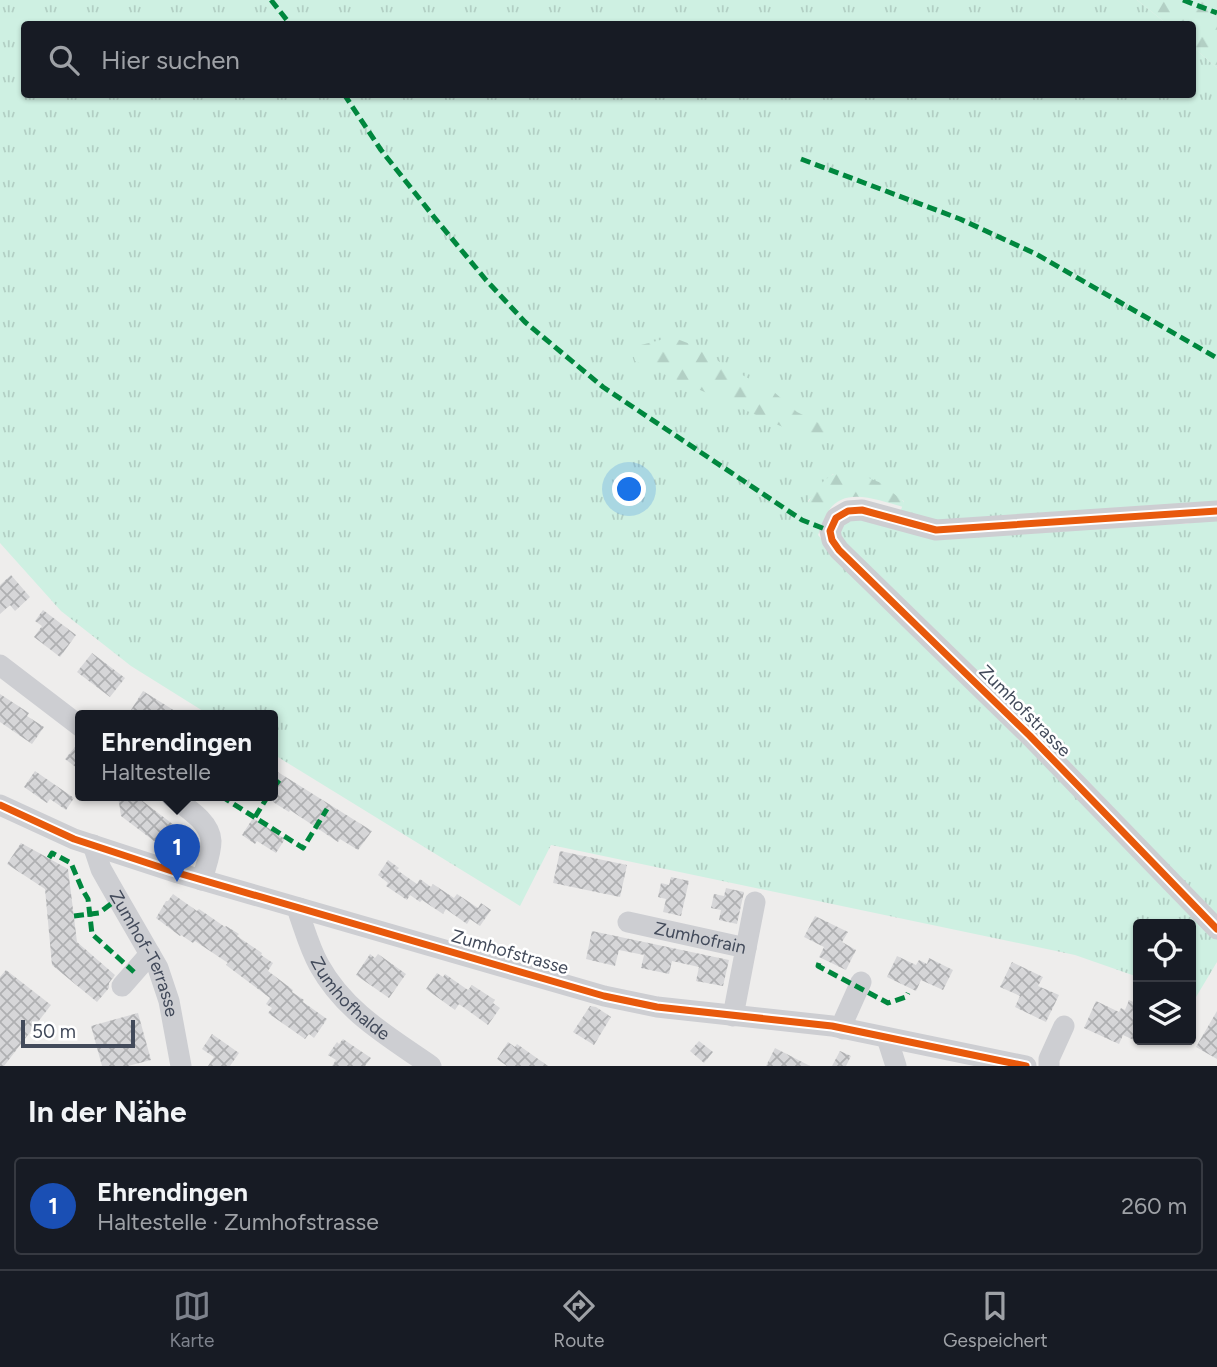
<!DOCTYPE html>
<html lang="de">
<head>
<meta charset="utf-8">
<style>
  :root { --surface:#171b24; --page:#20242c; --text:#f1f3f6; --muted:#9ea1a6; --line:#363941; --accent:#7e838d }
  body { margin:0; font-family:Figtree,sans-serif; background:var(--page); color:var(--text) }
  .controls { position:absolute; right:21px; bottom:21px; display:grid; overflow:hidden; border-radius:7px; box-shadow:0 2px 5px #0004 }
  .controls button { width:63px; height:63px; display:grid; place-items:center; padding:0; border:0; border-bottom:2px solid var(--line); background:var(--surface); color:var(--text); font:35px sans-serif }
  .scale { position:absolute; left:21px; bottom:18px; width:114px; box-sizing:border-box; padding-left:7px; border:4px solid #424a5a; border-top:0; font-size:19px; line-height:24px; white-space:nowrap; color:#424a5a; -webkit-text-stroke:5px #fff; paint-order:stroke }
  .you { position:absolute; left:630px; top:490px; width:24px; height:24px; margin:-18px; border:5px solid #fff; border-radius:50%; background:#1a73e8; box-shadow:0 0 0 10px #1a73e833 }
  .badge { display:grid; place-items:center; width:46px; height:46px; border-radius:50%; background:var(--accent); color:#fff; font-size:23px; font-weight:700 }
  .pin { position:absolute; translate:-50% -58px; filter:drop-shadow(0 2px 4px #0008) }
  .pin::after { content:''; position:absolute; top:37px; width:24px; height:21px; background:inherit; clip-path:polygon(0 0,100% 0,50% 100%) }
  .popup { position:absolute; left:75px; top:710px; width:203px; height:91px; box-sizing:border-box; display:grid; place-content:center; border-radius:7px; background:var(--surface); filter:drop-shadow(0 2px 5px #0005); font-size:23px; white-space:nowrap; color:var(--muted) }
  .popup b { font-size:26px; color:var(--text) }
  .popup::after { content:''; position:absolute; left:50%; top:100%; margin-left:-14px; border:14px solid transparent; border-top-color:var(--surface) }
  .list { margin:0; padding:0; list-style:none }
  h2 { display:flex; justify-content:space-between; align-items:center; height:91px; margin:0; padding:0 28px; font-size:30px }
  h2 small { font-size:23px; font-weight:400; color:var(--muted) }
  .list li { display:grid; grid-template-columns:46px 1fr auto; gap:21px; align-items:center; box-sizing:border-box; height:98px; margin:0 14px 14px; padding:0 14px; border:2px solid var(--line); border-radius:7px }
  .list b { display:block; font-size:26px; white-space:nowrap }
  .list p { margin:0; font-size:23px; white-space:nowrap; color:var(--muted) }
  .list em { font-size:23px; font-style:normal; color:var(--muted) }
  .icon { flex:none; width:38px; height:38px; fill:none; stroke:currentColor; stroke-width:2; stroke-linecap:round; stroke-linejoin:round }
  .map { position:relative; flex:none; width:1217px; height:1066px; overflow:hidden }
  .search { position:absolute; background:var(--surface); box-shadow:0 2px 5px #0004; left:21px; right:21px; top:21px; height:77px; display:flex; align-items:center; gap:18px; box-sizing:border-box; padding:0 24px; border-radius:7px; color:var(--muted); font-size:26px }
  .sheet { height:203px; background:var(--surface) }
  nav { display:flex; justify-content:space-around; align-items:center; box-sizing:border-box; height:98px; border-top:2px solid var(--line); background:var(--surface); font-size:19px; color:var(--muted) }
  nav a { display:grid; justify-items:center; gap:4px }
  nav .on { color:var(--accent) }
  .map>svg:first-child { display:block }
</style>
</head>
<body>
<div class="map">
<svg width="1217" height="1066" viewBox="0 0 1217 1066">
  <defs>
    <pattern id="grass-tufts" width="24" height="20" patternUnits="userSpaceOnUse" patternTransform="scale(1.75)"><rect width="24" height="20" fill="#cef0e2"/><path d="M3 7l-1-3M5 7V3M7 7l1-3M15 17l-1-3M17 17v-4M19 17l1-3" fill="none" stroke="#b2cfc4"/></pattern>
    <pattern id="forest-firs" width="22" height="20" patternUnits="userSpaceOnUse" patternTransform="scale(1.75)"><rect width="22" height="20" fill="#cef0e2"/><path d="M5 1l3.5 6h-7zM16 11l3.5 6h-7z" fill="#b2cfc4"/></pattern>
    <pattern id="building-cross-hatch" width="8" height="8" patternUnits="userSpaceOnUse" patternTransform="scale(1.75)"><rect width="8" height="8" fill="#d6d6d8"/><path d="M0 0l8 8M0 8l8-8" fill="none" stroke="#afb0b2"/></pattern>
  </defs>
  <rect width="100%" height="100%" fill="#eeedec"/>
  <g fill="url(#grass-tufts)">
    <path d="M0 0H1137L1167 24H24V94H1192L1193 47 1217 68V508L960 524 899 516 904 501 833 474 822 484 808 501 823 522 818 535 852 575 1217 935V962L1196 997 1191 996V924H1138V977L1075 955 551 845 520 906 273 754V716H211L131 666 61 611 0 543Z"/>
    <path d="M849 517 932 535 1161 523 1186 524 1217 517V922L841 549 836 529Z"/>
  </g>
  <g fill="url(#forest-firs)">
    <path d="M1137 0H1217V68L1193 47 1192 24H1167Z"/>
    <path d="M672 337 690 344 733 370 774 392 797 412 831 429 835 436 831 444 803 436 635 361 633 353 641 345Z"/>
    <path d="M852 471 881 483 904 502 903 507C873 499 837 483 823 522L813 519 805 511C809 498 821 480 834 474 838 472 846 472 852 471Z"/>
  </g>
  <g fill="url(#building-cross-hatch)">
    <path d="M11 575 30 597 15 611 10 605 0 614V585Z"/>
    <path d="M43 610 76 635 60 657 34 637 42 626 35 621Z"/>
    <path d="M92 653 125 678 110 697 77 672Z"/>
    <path d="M143 691 183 716H141L131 710Z"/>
    <path d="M0 694 29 713 27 716 44 727 32 744 0 722Z"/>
    <path d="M81 740V771L65 759Z"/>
    <path d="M273 769 372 831 358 850 340 839 338 842 290 810 289 812 273 802Z"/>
    <path d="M35 771 74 798 66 810 50 799 47 803 24 787Z"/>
    <path d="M118 796H136L179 829 172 838 154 841 121 816Z"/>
    <path d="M253 818 285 839 276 853 257 841 255 844 242 835Z"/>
    <path d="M21 843 68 869 77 942 115 975 109 983V988L97 1002 52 965 45 889 7 864Z"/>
    <path d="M560 851 627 865 620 897 553 883Z"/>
    <path d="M388 860 399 868 397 870 417 884 420 879 431 887 433 884 454 898 457 894 478 908 481 903 491 910 480 926 470 919 467 924 446 909 443 914 422 900 420 902 410 895 407 900 386 886 388 883 378 875Z"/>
    <path d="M671 877 689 881 681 916 663 912 666 899 658 897 661 883 669 885Z"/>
    <path d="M726 888 744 892 737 924 719 920 721 910 711 908 714 894 724 896Z"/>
    <path d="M173 894 197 911 199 909 225 927 226 926 239 934 237 936 262 953 261 955 273 963 268 971 293 990 292 992 304 1000 303 1002 327 1019 314 1038 309 1034 305 1039 268 1013 272 1008 266 1004 270 998 226 965 228 963 195 941 193 943 181 935 180 936 156 918 166 901H168Z"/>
    <path d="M815 916 848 932 842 942 856 950 846 970 819 957 824 947 804 937Z"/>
    <path d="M592 931 729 960 723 986 696 981 699 967 672 961 669 974 641 968 644 955 619 950 615 966 586 959Z"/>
    <path d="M370 954 375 958 378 954 406 974 389 998 356 975Z"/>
    <path d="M897 956 916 965 919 960 927 964 929 958 953 970 943 990 921 980 916 991 887 977Z"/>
    <path d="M1012 962 1043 977 1038 986 1059 995 1046 1022 1015 1007 1020 996 1000 987Z"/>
    <path d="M6 970 51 1005 4 1066H0V977Z"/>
    <path d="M437 973 443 977 445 974 468 990 472 985 495 1000 493 1003 500 1008 488 1025 459 1004 455 1010 426 989Z"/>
    <path d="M1129 1000 1138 1004V1042L1123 1035 1119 1044 1084 1028 1096 1001 1119 1012 1121 1008 1125 1010Z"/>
    <path d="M590 1006 596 1007 611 1017 594 1045 573 1032Z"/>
    <path d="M1217 1011V1059L1196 1047Z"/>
    <path d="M138 1013 151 1060 128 1066H102L91 1026Z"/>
    <path d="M212 1034 239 1053 230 1066H208L214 1057 202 1049Z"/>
    <path d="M343 1039 371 1058 365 1066H332L336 1060 328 1055 337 1042 339 1044Z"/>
    <path d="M699 1041 713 1052 704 1063 690 1051Z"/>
    <path d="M508 1042 515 1047 517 1044 548 1066H507L497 1059Z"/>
    <path d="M775 1048 810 1066H766Z"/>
    <path d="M840 1051 851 1056 846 1066H832Z"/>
  </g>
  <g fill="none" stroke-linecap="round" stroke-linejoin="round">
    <g stroke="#cdced2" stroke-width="21">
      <path d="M1217 511 936 530 862 510 848 511 836 518 830 531 832 540 839 550 1030 736 1217 929"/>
      <path d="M0 665 81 727"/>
      <path d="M171 796C185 807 210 821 211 841 211 854 205 868 202 880"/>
      <path d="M0 805 74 839 178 873 604 996 657 1007 832 1026 1026 1066"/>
      <path id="s1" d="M93 845 101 869 110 885 158 968 169 1001 181 1066"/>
      <path id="s2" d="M299 908V914C305 931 310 949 319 965 345 1012 388 1036 431 1066"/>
      <path id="s3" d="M628 922 746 948 733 1016"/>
      <path d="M746 948 755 902"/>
      <path d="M122 986 150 954"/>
      <path d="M843 1029 844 1020 861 982"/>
      <path d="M887 1038 896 1066"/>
      <path d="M1049 1066V1059L1064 1026"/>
    </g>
    <g stroke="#00873e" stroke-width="5" stroke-dasharray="10 5" stroke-linecap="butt">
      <path d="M271 0 290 24"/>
      <path d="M1183 0 1217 13"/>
      <path d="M344 94 381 150 434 217 486 280 525 322 603 387 802 520 830 531"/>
      <path d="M801 159 960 219 1036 254 1217 358"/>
      <path d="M273 788 280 779"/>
      <path d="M221 796 303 848 327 809"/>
      <path d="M255 817 268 796"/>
      <path d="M49 858 52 853 71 863 82 889 88 899 92 934 134 972"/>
      <path d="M74 916 99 913 111 904"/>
      <path d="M819 963 818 966 888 1003 906 997 908 993"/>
    </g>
    <g stroke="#fff" stroke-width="11">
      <g id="cycleway">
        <path d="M1217 511 936 530 862 510 848 511 836 518 830 531 832 540 839 550 1030 736 1217 929"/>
        <path d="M0 805 74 839 178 873 604 996 657 1007 832 1026 1026 1066"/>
      </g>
    </g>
    <use href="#cycleway" stroke="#e8590c" stroke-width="7"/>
  </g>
  <g text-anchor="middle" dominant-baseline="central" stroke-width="5" stroke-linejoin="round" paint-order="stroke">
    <g font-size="18" fill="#424a5a" stroke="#fff">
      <text transform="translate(1025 711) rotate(45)">Zumhofstrasse</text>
      <text stroke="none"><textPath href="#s3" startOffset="74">Zumhofrain</textPath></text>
      <text transform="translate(510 952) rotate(16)">Zumhofstrasse</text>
      <text stroke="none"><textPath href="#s1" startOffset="121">Zumhof-Terrasse</textPath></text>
      <text stroke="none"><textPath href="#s2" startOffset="107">Zumhofhalde</textPath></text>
    </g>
  </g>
</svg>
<div class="controls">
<button><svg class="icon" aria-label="locate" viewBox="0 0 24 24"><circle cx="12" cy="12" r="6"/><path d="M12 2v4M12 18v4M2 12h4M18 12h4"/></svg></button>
<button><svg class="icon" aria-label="layers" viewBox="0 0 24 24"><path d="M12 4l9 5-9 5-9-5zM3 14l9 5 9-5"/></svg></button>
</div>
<div class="scale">50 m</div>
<div class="you"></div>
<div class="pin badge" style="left:177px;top:882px;background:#1a4fb4">1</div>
<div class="popup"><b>Ehrendingen</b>Haltestelle</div>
<div class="search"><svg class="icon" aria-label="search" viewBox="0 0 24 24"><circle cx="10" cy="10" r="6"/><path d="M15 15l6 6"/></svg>Hier suchen</div>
</div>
<section class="sheet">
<h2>In der Nähe<small></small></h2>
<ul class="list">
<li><span class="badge" style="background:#1a4fb4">1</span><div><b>Ehrendingen</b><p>Haltestelle · Zumhofstrasse</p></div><em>260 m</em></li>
</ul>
</section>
<nav>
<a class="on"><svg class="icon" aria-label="map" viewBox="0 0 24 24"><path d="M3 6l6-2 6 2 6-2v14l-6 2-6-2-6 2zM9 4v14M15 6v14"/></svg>Karte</a>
<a><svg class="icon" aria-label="directions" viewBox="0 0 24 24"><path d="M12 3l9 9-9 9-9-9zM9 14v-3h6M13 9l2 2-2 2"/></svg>Route</a>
<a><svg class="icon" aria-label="saved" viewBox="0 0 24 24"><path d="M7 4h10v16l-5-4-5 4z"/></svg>Gespeichert</a>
</nav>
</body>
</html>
